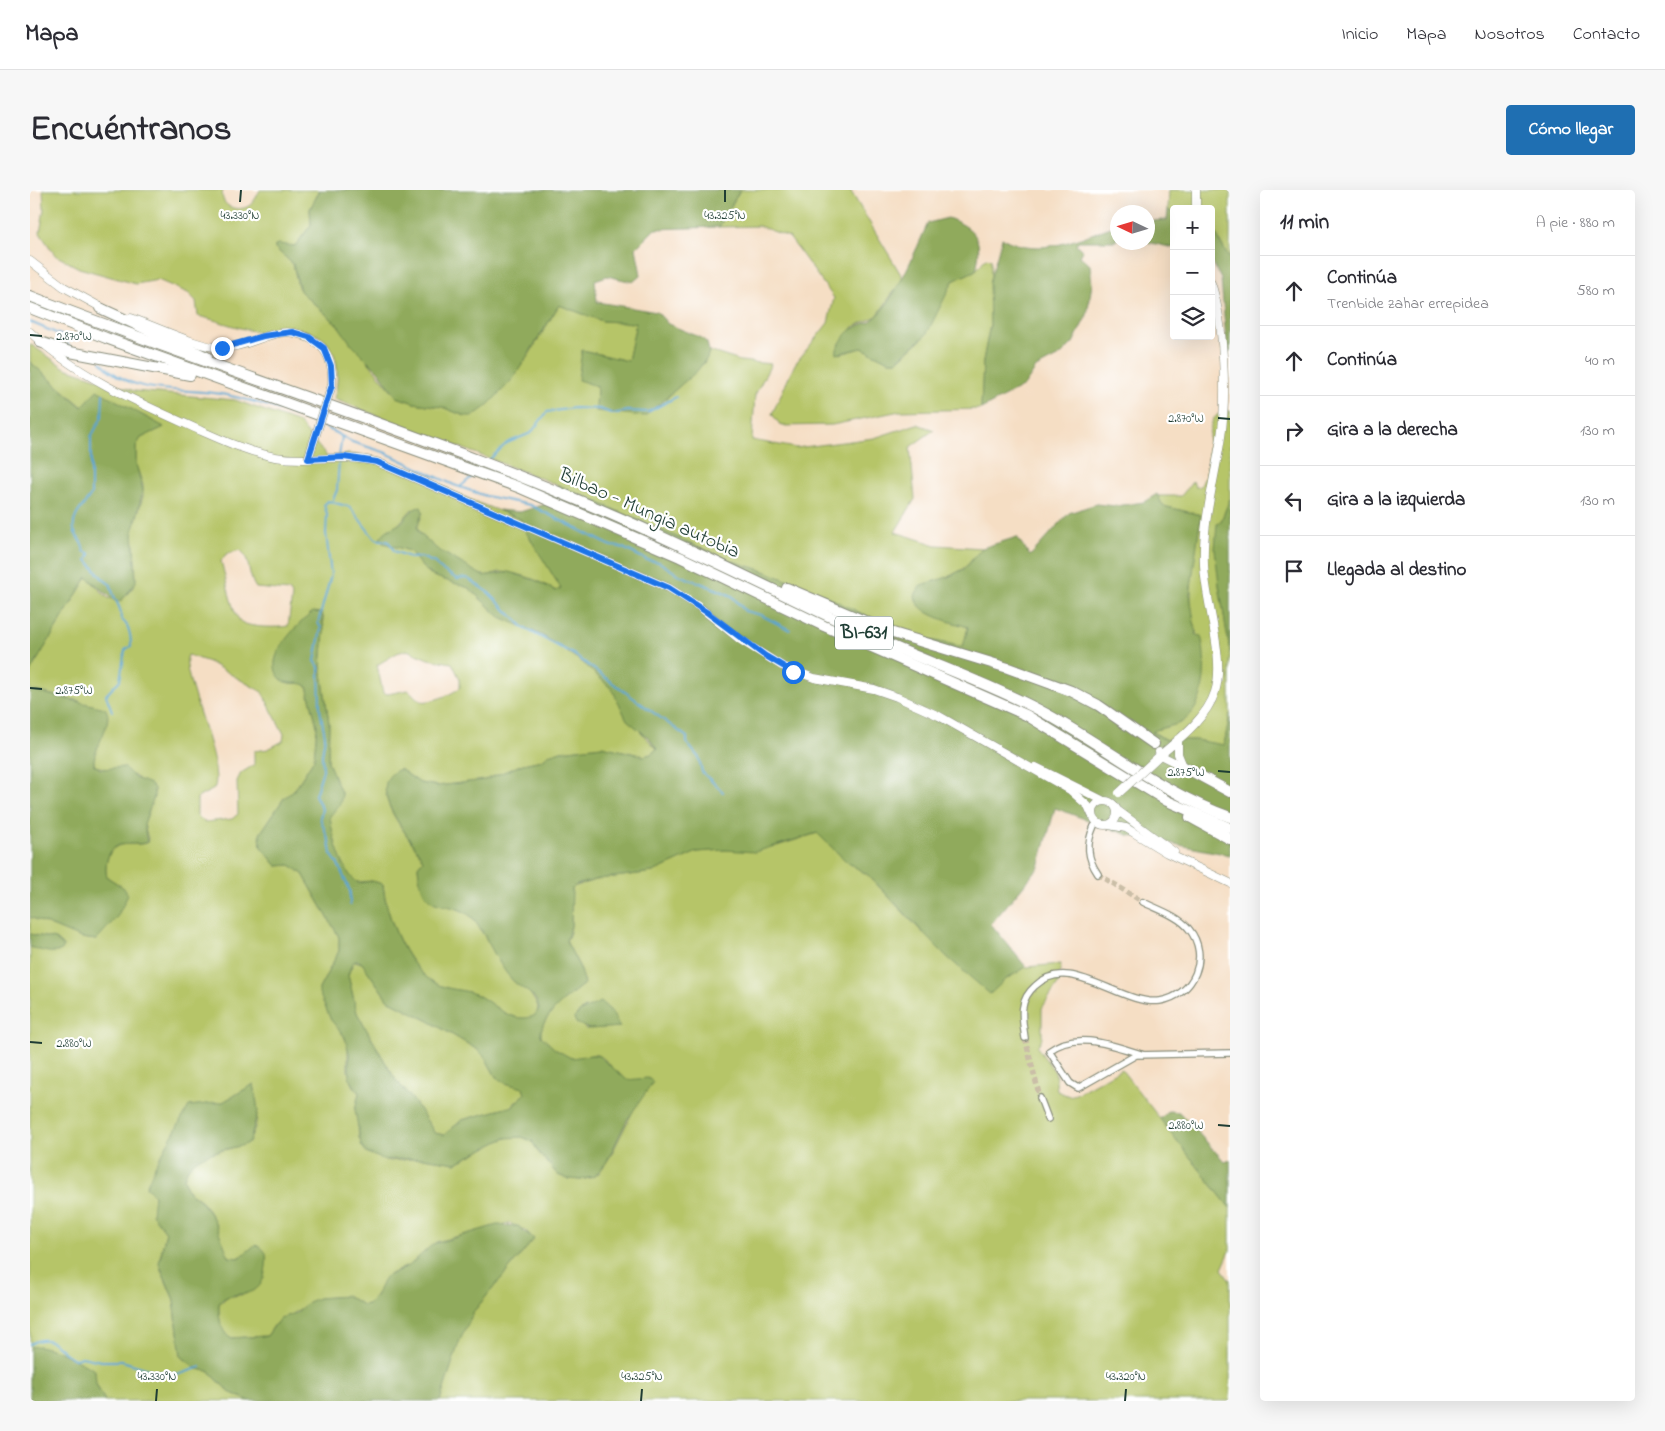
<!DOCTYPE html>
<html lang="es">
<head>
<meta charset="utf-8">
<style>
  :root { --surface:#fff; --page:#f7f7f7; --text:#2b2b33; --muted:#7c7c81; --line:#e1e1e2; --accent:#1f6fb2 }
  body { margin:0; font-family:"Indie Flower",sans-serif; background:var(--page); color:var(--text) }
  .controls { position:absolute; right:15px; top:15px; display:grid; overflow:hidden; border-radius:5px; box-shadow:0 5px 20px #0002 }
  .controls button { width:45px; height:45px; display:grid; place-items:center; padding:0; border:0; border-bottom:1px solid var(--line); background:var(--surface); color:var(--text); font:25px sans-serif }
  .compass { position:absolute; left:1080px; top:15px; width:45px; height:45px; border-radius:50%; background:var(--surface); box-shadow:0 5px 20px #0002; rotate:274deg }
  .stop { position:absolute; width:15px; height:15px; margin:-11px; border:4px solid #1a73e8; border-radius:50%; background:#fff }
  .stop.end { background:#1a73e8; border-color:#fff; box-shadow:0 1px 5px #0008 }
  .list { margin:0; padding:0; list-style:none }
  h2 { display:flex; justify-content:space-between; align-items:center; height:65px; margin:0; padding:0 20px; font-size:21px }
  h2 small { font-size:16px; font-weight:400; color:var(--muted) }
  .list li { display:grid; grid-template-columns:32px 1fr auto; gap:15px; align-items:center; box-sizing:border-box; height:70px; padding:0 20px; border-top:1px solid var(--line) }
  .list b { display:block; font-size:19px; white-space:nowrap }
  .list p { margin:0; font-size:16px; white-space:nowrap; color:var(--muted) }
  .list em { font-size:16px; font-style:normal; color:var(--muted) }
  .icon { flex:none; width:28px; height:28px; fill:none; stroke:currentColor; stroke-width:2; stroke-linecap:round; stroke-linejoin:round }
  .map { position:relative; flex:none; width:1200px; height:1211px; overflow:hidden; border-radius:5px }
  header { display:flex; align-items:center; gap:30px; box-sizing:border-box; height:70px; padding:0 25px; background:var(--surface); border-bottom:1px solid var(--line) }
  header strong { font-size:24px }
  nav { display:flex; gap:28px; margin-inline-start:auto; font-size:18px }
  .intro { display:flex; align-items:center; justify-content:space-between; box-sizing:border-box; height:120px; padding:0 30px }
  h1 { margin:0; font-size:35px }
  .button { padding:12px 22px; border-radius:5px; background:var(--accent); color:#fff; font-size:18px; font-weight:700 }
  main { display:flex; gap:30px; padding:0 30px }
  aside { flex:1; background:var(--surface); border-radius:5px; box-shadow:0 5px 20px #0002 }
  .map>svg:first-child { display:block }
</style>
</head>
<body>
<header>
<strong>Mapa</strong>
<nav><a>Inicio</a><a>Mapa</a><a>Nosotros</a><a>Contacto</a></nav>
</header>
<div class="intro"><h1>Encuéntranos</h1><a class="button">Cómo llegar</a></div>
<main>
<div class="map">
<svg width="1200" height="1211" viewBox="0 0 1200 1211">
  <rect width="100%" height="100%" fill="#fff"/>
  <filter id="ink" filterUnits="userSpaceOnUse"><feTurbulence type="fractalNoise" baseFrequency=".02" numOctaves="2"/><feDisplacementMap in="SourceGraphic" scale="10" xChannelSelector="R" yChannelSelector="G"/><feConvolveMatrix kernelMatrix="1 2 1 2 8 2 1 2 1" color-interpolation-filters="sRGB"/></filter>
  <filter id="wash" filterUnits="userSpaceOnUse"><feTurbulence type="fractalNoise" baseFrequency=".0096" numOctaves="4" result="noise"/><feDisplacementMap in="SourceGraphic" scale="20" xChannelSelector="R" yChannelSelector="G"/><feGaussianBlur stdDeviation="1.12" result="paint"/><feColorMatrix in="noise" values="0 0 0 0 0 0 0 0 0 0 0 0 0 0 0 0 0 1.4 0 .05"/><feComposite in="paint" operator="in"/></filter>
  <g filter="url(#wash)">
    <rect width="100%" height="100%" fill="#f5dec4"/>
    <g fill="#b6c567" stroke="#6a814e" fill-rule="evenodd">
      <path d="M13 0H193C189 15 204 22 217 17 223 14 227 6 230 0H290L280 19 281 35 265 56 245 55V58L263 74 268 97 272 103 307 134 367 207 384 213 412 217 432 225 478 194 499 165 529 115 572 131 606 133 598 171 552 160 567 196 566 221 625 219 675 172 679 161 710 171 741 174 725 205 722 250 766 258 844 248 887 234 904 240 880 257 885 309 865 342 906 355 952 358C938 380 920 388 895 394L887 413 901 424 938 437 934 457 875 445 798 407 734 381 699 370 528 295 304 209C314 170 303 139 259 139 248 138 235 143 224 141 206 138 187 130 168 126L166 111 158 103 128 90 106 94 49 78 25 65 10 43 14 19Z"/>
      <path d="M710 0H820L873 88 847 126 823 137 810 164 832 158 859 171H867L892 149 923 91 946 80 956 68 961 69 960 135 953 171 951 219 870 221 802 235 751 236 742 224 765 174 798 133 804 108 759 47 729 36 689 37Z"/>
      <path d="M1139 0H1200V70L1181 35V19H1144V23L1138 20Z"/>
      <path d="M0 154 35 178 105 201 205 210 269 233 299 269 318 264 326 265 391 286 443 311 490 329 531 399 526 401C509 391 492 383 471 382 465 382 459 387 453 385 439 383 391 351 387 338L392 325 382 319 368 335 357 354 380 361 391 376 403 386 439 398 470 427 512 445 552 472 582 499 591 513 594 524 627 559 621 564 614 566 572 556 531 561 512 570 493 574 455 590 408 596 390 593 370 579 358 589C346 614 382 648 393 670L388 676C392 729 417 705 443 728L482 790 498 800 508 816 507 824C490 839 466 817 452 808 440 800 425 801 412 797 378 784 356 727 353 694L342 691 326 692C310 678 303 647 299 626L308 616 303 586 298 572 299 533 291 476 294 442 293 425 280 424 262 442 245 471 259 493H272L277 496 287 536 284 569 265 599 254 608 230 644 231 657 247 676 260 675 273 684 309 747V761L289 799 301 830 311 840 318 855V881L323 895 329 903 326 916 329 948 342 965 360 971 393 968 426 973 469 951 480 947H492L502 951 509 963 528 985 538 989 551 990 560 988 569 983 580 967 603 921 607 891C590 894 583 874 570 866 561 862 555 868 547 868 535 870 517 855 511 846 508 828 542 804 555 793L550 778 536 751C547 734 536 714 543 697L569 689 623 682 667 662 747 656 788 643 817 672 838 685 892 742 975 790 996 777 1031 774 1028 794 1012 818V848L1007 857 1025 882 1027 901 1039 906 1046 904 1091 879 1200 1018V1061L1192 1079 1200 1090V1211H410L429 1152 444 1121 504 1049 495 1040 479 1033 406 1052 380 1075 360 1084 346 1106 338 1114 333 1115 317 1106 288 1108 245 1134 237 1146 200 1148C190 1142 188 1125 189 1114L197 1107 216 1104 212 1066 204 1069 197 1065 184 1030 172 1011 157 1000 154 988C167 937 243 991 224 894L193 912 159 917 116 997 123 1002 130 1032 136 1042 130 1067 131 1080 144 1110 151 1166 167 1179 179 1181 199 1202 220 1211H75L66 1194 61 1179C40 1168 25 1156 0 1157V757L28 762 33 756 25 749 0 744V727L51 748 66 750 91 696 77 687C75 680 76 674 78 667 85 648 102 657 117 653L118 649 114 634 124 603V600L103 585 65 576 63 569 70 547 50 511 0 500V482L57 387 78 408 92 410 104 396 106 388 103 341 113 306V295L106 275V256L111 248 134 237 81 208 58 213 53 217 0 172ZM210 360C220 366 218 388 226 398L260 401 262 406 258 436C248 438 220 438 211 432 202 424 195 384 191 371L196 364ZM377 460 398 469 422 473 430 489V498C424 503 399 514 391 511 386 509 383 503 378 500L358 504 353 503 347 475 367 463ZM158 465 179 472 232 502 254 544 253 551 238 559 224 561V575L211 583 207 591 208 624 202 629 175 632 167 626V608L184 599C196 576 148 480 158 465ZM555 818 581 821 590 837 555 839 548 823Z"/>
      <path d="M1196 221H1200V309L1191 331 1189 395 1200 462V524L1194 555H1190L1165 550H1136L1122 541 1152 532 1174 480 1172 451C1150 429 1167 355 1171 325L1133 316 1127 306H1151L1163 291 1165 297H1170C1184 274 1174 249 1183 230 1186 225 1190 223 1196 221Z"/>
      <path d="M324 771 332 773 358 810 399 831 448 860 455 867 466 887 493 898 495 904 480 917 432 930 414 945 405 943 383 910 365 889 327 823 318 785Z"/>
    </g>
    <g fill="#90aa5c" stroke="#587448" fill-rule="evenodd">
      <path d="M290 0H710L689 37 625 39 606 58 611 85 603 92 577 86 565 90 567 112 627 122 638 134 672 148 677 153 679 161 677 168 667 181 615 226 566 221 567 196 548 190 552 160 598 171 606 133 572 131 529 115 483 189 457 216 443 226H435L412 217 384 213 367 207 349 182 322 155 307 134 270 101 263 74 245 58V55L249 54 265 56 281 35 280 19Z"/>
      <path d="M1138 20 1144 23V58L1117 52 1118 31 1137 30Z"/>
      <path d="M918 28C947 39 953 49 946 80L923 91 896 145 866 171H859L832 158 807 164C806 158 809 155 812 150 825 131 838 137 849 124 871 97 884 64 898 33Z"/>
      <path d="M1087 35V51H1049L1046 54 1053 61 1050 66 1060 75 1062 94 1057 125 1043 153 1031 165 1006 178 994 196 951 219 953 171 960 135 959 93 972 48C1012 69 1047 48 1087 35Z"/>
      <path d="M1181 35 1200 70V161L1197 162 1191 89 1181 70Z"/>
      <path d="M0 172 52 217 67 200 134 237 111 248 106 256V274L113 300 103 341 106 392 92 410 86 412 57 387 0 482Z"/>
      <path d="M528 295 699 370 734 381 798 407 875 445 933 457 938 437C922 432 886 425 885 405L891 395 918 387 934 379 952 358 987 347 1000 366 1039 323 1066 314 1086 316 1114 312 1127 304 1133 316 1171 325 1160 404 1166 445 1171 446C1177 470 1177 512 1156 529 1147 537 1133 536 1122 542L1136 550H1165L1194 555 1200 524V665L1098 645 1025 618 1009 677 961 734 996 777 975 790 960 804 916 766 838 685 817 672 787 643 725 662 695 660 667 662 623 682 569 689 546 695 542 699 541 736 536 751 550 778 555 793C542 804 508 828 511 846L525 859 541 868 562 865 569 866 597 890 618 888 623 892 597 930 576 973 565 986 551 990 538 989 528 985 509 963 502 951 492 947 475 948 426 973 393 968 355 970 337 963 331 955 325 920 329 903 319 887V863L315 847 301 830 289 803V799L309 761V747L273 684 260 675 247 676 231 657 230 644 254 608 265 599 284 569 287 536 277 496C269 490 259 497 251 489 230 469 268 434 283 422L292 423 294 442 291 476 299 533 298 572 312 605 310 614 300 626C302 644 312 685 329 693L342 691 353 694C356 727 377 781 409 795 422 801 437 799 449 806 467 816 481 834 504 826L509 819C506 802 493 801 483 791 466 773 458 747 443 728 417 705 392 730 388 676L393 670C383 649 330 595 370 579L390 593 407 596 455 590 493 574 512 570 518 565 531 561 572 556 614 566 621 564 627 559 619 548 597 530 582 499 552 472 512 445 470 427 439 398 403 386 391 376 380 361 353 353 350 349C354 340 361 339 369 334 377 329 379 318 391 317L393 322 387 336 388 342 407 359 453 386 479 382 505 390 526 401 531 398 494 339 490 329 469 320 490 322 513 315ZM327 770 332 773 358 810 399 831 448 860 455 867 466 887 475 893 493 898 495 904 483 916 432 930 414 945 405 943 383 910 365 889 327 823 318 785 322 773Z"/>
      <path d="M1200 309V462L1189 395 1185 359 1187 334 1191 331Z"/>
      <path d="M0 500 75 518C86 531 62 558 64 575L71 579 94 577 105 588 120 594 124 598V607L114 634 117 652C103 658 86 647 78 667 76 673 75 680 77 687L94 698 98 705 87 727 66 750 51 748 0 727Z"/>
      <path d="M0 744 25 749 33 756V759C24 766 10 760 0 757Z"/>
      <path d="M571 812 581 821 590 837 559 839 546 833 544 828 551 821Z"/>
      <path d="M224 894 228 921 220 951 214 955C192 961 161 962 154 988L157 1000 171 1011 184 1030 199 1067 209 1068 225 1055 231 1057 236 1063C237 1071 236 1079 234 1087 225 1114 200 1096 189 1114 188 1125 191 1142 200 1148L237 1146 250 1128 266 1123 278 1112 288 1108 317 1106 333 1115 338 1114 346 1106 355 1087 380 1075 403 1054 467 1035 488 1036 504 1049 444 1121 429 1152 410 1211H220L199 1202 179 1181 167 1179 151 1166 144 1110 129 1073 136 1042 122 1024 124 1005 116 997 125 976 159 916 193 912Z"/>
      <path d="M1138 921 1149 922 1195 972 1200 970V1018L1130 929Z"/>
      <path d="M9 1156 28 1161 65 1180 66 1194 75 1211H0V1157Z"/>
    </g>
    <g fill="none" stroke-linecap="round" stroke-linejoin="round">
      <g stroke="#58a5d1" stroke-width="2">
        <path d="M0 132 33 146 40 158"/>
        <path d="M71 172C105 210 156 195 201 206 230 212 260 223 288 234"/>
        <path d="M73 204 72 227 61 247V305C55 315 41 326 44 340 46 348 52 349 54 361L60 364 57 370 73 389 81 395C82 409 92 415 92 430 100 436 101 447 101 456L95 460 90 490 76 505 82 521"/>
        <path d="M293 236 322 252 354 262 424 295 456 306 500 315 581 356 591 357 617 370 629 372 649 385 686 399 702 406 715 421 731 425 760 440"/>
        <path d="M309 266 312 247"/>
        <path d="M459 270 477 253 501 243 517 222 544 218 570 219 583 224 598 221 618 222 646 207"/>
        <path d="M430 297 443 286"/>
        <path d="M302 312 307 300 309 271"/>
        <path d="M320 715V701L308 674 301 664 299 651 290 628 292 619 285 605 293 580 292 565 295 546 290 520 289 477 285 471 291 438 288 433 301 385 296 343 297 324 294 315 298 311 320 317 344 348C355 354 357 345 364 361L382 368 391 367 405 373 409 378 427 389 437 388 459 403 494 438 543 464 657 547V553L669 568 672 582 693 602"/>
        <path d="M0 1154C25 1141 27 1162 45 1169L52 1167 71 1171H92L125 1181 150 1184 171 1177"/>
      </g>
    </g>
  </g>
  <g filter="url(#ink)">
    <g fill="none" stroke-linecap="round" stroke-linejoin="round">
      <g stroke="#cabea7" stroke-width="5.5" stroke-dasharray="5.5 3" stroke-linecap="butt">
        <path d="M1068 684 1113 712"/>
        <path d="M995 848 1010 908"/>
      </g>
      <g stroke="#8a8e7c" stroke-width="8">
        <g id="street">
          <path d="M1064 636C1056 654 1057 668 1068 684"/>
          <path d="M995 848C992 827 988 811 1005 796 1040 762 1090 816 1130 811 1164 806 1181 766 1159 739 1149 726 1127 719 1113 712"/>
          <path d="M1114 865C1084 856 1046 840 1019 861L1040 893 1048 898 1106 865 1200 863"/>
          <path d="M1010 908 1018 929"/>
        </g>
      </g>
      <g stroke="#8a8e7c" stroke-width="9">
        <g id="secondary">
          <path d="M1166 0V19"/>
          <path d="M0 71 34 97 74 119"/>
          <path d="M101 128C125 136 169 158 193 158 228 157 252 126 288 154 301 164 303 180 302 195"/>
          <path d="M0 142C47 186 109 213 167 239 192 250 218 262 245 267 279 273 313 263 347 272L639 398 668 416 709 449 752 476 784 488 844 499 867 507 909 526 1040 600 1058 616 1062 625"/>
          <path d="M1148 549V564L1153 576"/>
          <path d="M1129 562 1130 565 1154 577"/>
          <path d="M1128 567C1148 550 1177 528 1185 502 1196 468 1175 412 1174 375 1172 332 1185 289 1191 247 1197 208 1194 130 1181 93"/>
          <path d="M1006 577 1072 610"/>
          <circle cx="1075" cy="623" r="12"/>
          <path d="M1087 620 1144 662"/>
          <path d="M1079 635 1096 638 1137 663 1200 693"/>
        </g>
      </g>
      <g stroke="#8a8e7c" stroke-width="12">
        <g id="highway">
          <path d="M0 106C219 192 445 258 658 359 725 390 792 424 860 455 910 477 962 495 1011 521 1075 555 1131 603 1200 627"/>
          <path d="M0 118 76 148 488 297 650 367 794 436 996 525 1137 611 1200 638"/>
          <path d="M70 118 177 167"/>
          <path d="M10 152 40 162 160 185"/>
          <path d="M757 398 863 443 978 478 1041 501 1068 515 1124 554"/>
          <path d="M1154 577 1200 602"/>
          <path d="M1160 627 1200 649"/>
        </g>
      </g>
      <use href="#street" stroke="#fff" stroke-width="5.5"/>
      <use href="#secondary" stroke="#fff" stroke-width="8"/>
      <use href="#highway" stroke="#fff" stroke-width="10"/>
      <g stroke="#8a8e7c" stroke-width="9" stroke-linecap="butt">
        <g id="secondary-bridge">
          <path d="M278 269 302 195"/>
          <path d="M1089 603 1128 567"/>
        </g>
      </g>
      <use href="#secondary-bridge" stroke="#fff" stroke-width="8"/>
    </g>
  </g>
  <g fill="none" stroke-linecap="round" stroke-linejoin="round" filter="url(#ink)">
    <path stroke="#1a73e8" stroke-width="6" d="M192 158 233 146 262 142 279 147 294 158 301 176 302 195 278 269 314 267 347 272 639 398 678 423 734 465 763 482"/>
  </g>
  <path fill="none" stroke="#1f3d34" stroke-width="2" d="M210 12 211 0M695 12V0M0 145 12 146M1188 228 1200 229M0 498 12 499M1188 581 1200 582M0 852 12 853M1188 935 1200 936M126 1211 127 1199M611 1211 612 1199M1095 1211 1096 1199"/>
  <g text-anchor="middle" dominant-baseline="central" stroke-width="4.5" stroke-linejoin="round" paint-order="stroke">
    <rect fill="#fff" stroke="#627771" stroke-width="1" x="805" y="426.5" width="58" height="33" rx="4"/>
    <g font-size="19" font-weight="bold" fill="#1f3d34">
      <text x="834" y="443">BI-631</text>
    </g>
    <g font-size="20" fill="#1f3d34" stroke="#fff">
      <text transform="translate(619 324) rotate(24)">Bilbao - Mungia autobia</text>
    </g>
  </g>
  <g font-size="12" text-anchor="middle" fill="#1f3d34" stroke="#fff" stroke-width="4.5" stroke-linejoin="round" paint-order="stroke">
    <text x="210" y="29">43.330°N</text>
    <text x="695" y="29">43.325°N</text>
    <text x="44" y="150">2.870°W</text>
    <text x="1156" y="232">2.870°W</text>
    <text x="44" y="504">2.875°W</text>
    <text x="1156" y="586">2.875°W</text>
    <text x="44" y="857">2.880°W</text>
    <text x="1156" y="939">2.880°W</text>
    <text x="127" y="1190">43.330°N</text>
    <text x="612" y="1190">43.325°N</text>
    <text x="1096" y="1190">43.320°N</text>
  </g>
</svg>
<div class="controls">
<button>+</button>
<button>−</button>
<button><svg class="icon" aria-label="layers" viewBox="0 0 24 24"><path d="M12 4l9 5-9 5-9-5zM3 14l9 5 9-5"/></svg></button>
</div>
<svg class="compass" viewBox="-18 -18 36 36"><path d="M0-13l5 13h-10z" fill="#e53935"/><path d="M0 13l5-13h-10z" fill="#7c7c81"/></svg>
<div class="stop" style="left:763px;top:482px"></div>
<div class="stop end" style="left:192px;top:158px"></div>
</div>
<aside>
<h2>11 min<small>A pie · 880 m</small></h2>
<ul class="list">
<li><svg class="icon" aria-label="ahead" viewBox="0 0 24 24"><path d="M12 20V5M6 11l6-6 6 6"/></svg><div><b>Continúa</b><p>Trenbide zahar errepidea</p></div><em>580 m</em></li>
<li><svg class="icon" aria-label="ahead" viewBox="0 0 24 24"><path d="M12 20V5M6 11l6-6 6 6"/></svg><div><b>Continúa</b></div><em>40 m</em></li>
<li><svg class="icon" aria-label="right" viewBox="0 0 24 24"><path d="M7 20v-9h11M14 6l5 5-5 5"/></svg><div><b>Gira a la derecha</b></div><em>130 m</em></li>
<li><svg class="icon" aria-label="left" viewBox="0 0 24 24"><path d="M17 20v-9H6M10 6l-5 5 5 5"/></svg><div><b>Gira a la izquierda</b></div><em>130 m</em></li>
<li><svg class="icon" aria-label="arrive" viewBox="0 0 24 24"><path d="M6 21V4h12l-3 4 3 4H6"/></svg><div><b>Llegada al destino</b></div></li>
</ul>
</aside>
</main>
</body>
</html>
